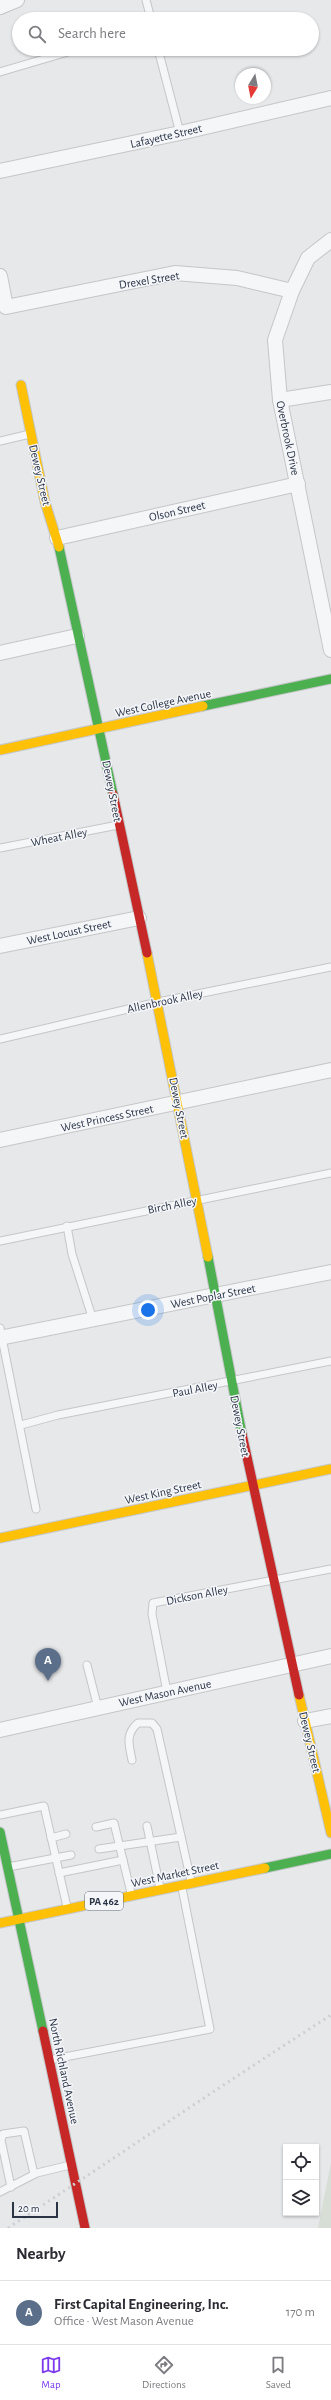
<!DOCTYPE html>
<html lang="en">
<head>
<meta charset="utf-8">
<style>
  :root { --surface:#fff; --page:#f7f7f7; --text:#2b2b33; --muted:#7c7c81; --line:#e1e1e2; --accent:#7c3aed }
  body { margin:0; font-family:"Alegreya Sans",sans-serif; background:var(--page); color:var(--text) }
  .controls { position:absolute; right:12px; bottom:12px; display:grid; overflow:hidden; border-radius:0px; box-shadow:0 1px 3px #0004 }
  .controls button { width:36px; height:36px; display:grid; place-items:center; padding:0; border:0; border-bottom:1px solid var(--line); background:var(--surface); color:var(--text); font:20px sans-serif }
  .compass { position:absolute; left:235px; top:68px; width:36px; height:36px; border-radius:50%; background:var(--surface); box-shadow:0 1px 3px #0004; rotate:190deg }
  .scale { position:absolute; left:12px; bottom:10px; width:46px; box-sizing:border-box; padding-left:4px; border:2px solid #2b3445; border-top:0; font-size:11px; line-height:14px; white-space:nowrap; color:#2b3445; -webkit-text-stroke:3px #f4f6f9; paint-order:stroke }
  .you { position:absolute; left:148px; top:1310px; width:14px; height:14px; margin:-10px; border:3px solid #fff; border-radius:50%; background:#1a73e8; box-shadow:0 0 0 6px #1a73e833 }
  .badge { display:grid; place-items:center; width:26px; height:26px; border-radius:50%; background:var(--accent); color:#fff; font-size:13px; font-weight:700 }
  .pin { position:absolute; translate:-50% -33px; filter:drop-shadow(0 1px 2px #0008) }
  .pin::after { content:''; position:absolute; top:21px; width:14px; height:12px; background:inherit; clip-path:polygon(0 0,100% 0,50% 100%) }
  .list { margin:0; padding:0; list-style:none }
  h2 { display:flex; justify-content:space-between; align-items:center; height:52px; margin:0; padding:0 16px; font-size:17px }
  h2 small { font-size:13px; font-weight:400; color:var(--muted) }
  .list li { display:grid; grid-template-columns:26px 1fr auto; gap:12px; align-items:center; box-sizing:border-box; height:64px; padding:0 16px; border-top:1px solid var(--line) }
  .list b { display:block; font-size:15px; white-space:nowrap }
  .list p { margin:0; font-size:13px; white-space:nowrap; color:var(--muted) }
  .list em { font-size:13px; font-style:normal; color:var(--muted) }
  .icon { flex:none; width:22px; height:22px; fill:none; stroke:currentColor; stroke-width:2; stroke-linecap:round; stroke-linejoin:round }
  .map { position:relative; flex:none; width:331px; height:2228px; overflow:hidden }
  .search { position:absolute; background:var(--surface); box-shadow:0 1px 3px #0004; left:12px; right:12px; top:12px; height:44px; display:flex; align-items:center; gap:10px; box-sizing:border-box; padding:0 14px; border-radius:22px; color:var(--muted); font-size:15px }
  .sheet { height:116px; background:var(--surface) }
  nav { display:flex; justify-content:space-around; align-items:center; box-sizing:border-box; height:56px; border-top:1px solid var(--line); background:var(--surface); font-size:11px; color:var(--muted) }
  nav a { display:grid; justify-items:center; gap:2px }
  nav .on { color:var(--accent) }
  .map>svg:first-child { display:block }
</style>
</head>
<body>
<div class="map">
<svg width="331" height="2228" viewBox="0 0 331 2228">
  <rect width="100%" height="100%" fill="#e6e8ea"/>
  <path fill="#d6ded6" d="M331 2163V2228H318Z"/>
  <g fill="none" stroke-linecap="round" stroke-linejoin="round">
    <g stroke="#c4c6c8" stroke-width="9">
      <g id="lane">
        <path d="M146 0 151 19"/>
        <path d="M158 49 180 133"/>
        <path d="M0 72 78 49"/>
        <path d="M0 441 30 434"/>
        <path d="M0 848 118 825"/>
        <path d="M0 1039 158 1002 331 967"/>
        <path d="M67 1226 72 1254 93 1320"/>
        <path d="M0 1241 331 1173"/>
        <path d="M0 1328 36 1509"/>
        <path d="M21 1425 58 1415 331 1361"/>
        <path d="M87 1665 98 1708"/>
        <path d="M167 1692 152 1614 153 1603 331 1569"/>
        <path d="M132 1760C129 1745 125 1734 138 1723H152L157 1729 191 1881"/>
        <path d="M0 1815 44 1806 67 1907"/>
        <path d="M147 1826 160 1888"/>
        <path d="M96 1827 114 1823 131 1893"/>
        <path d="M51 1838 66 1834"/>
        <path d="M99 1849 181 1837"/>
        <path d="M8 1867 71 1855"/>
        <path d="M59 1873 123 1860"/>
        <path d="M49 2060 210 2029 182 1888"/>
        <path d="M11 2187 1 2140 3 2134 24 2131 34 2174"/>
        <path d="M0 2192 37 2173 70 2165"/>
      </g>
    </g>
    <g stroke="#c4c6c8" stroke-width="16">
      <g id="street">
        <path d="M0 7 17 0"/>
        <path d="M0 171 180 133 331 98"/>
        <path d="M331 240 308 258 292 291 275 340 280 400 331 650"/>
        <path d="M0 276 6 307 175 273 237 278 292 291"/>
        <path d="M280 400 331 392"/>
        <path d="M57 538 298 484"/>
        <path d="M0 653 77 636"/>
        <path d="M0 946 139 918"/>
        <path d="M0 1140 331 1070"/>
        <path d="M0 1338 331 1272"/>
        <path d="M305 1721 331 1716"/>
        <path d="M0 1730 331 1656"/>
      </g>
    </g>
    <g stroke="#c4c6c8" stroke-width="11">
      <g id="fast">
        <path d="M59 547 113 794"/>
        <path d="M203 706 331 679"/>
        <path d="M208 1257 242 1434"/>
        <path d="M0 1832 43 2031"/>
        <path d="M265 1868 331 1854"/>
      </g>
    </g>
    <g stroke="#c4c6c8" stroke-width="11">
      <g id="slow">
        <path d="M21 385 45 502 59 547"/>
        <path d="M0 750 203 706"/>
        <path d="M147 953 208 1257"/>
        <path d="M0 1538 331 1469"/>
        <path d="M299 1695 331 1833"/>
        <path d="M0 1923 265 1868"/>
      </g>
    </g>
    <g stroke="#c4c6c8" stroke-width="11">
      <g id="jam">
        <path d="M113 794 147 953"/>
        <path d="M242 1434 299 1695"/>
        <path d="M43 2031 85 2228"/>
      </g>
    </g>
    <use href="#lane" stroke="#f5f6f7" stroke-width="7"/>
    <use href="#street" stroke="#f5f6f7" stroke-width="14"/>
    <use href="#fast" stroke="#4caf50" stroke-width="9"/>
    <use href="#slow" stroke="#ffc107" stroke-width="9"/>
    <use href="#jam" stroke="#c62828" stroke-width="9"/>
    <path stroke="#cecfd2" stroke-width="3" stroke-dasharray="2 4" stroke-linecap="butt" d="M8 2228C116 2157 222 2085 331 2015"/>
  </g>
  <g text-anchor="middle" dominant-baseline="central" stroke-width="3" stroke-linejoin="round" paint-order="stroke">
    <rect fill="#f4f6f9" stroke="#676e7b" stroke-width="1" x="85" y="1892" width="38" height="18" rx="3"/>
    <g font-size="11" font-weight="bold" fill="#2b3445">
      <text x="104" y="1901">PA 462</text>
    </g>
    <g font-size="12" fill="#2b3445" stroke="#f4f6f9">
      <text transform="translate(166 136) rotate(-13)">Lafayette Street</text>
      <text transform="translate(149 280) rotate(-9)">Drexel Street</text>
      <text transform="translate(288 438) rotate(78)">Overbrook Drive</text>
      <text transform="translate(40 475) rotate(77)">Dewey Street</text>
      <text transform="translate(177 511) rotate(-13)">Olson Street</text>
      <text transform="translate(163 703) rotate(-12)">West College Avenue</text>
      <text transform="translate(112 791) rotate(79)">Dewey Street</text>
      <text transform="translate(59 837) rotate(-11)">Wheat Alley</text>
      <text transform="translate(69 932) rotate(-12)">West Locust Street</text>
      <text transform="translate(165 1001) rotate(-12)">Allenbrook Alley</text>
      <text transform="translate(179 1108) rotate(79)">Dewey Street</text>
      <text transform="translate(107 1118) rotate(-12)">West Princess Street</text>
      <text transform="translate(172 1205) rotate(-11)">Birch Alley</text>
      <text transform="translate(213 1296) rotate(-11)">West Poplar Street</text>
      <text transform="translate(195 1389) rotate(-11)">Paul Alley</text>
      <text transform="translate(240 1426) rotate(79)">Dewey Street</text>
      <text transform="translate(163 1492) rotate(-12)">West King Street</text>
      <text transform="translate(197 1595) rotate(-11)">Dickson Alley</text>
      <text transform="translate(165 1693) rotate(-12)">West Mason Avenue</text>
      <text transform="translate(310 1742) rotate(77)">Dewey Street</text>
      <text transform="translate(175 1874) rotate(-12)">West Market Street</text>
      <text transform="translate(64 2071) rotate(78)">North Richland Avenue</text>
    </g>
  </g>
</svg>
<div class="controls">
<button><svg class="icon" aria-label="locate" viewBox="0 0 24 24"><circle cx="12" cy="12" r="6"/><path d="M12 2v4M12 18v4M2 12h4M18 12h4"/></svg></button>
<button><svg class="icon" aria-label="layers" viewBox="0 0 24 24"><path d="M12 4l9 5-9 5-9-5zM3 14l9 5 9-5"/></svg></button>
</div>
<svg class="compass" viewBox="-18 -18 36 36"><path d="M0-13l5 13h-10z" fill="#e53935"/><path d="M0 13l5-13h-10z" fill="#7c7c81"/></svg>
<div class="scale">20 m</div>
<div class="you"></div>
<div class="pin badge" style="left:48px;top:1681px;background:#5c6f8a">A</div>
<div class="search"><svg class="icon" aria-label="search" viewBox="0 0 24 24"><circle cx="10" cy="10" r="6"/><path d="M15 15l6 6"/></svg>Search here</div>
</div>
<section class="sheet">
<h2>Nearby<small></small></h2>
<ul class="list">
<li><span class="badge" style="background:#5c6f8a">A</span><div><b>First Capital Engineering, Inc.</b><p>Office · West Mason Avenue</p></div><em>170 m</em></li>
</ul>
</section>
<nav>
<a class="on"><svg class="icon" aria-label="map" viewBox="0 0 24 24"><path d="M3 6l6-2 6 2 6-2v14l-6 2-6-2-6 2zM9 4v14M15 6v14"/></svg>Map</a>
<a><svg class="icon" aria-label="directions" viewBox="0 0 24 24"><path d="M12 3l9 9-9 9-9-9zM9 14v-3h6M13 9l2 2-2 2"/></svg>Directions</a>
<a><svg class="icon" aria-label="saved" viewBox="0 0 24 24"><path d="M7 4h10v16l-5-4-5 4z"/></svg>Saved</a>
</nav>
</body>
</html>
